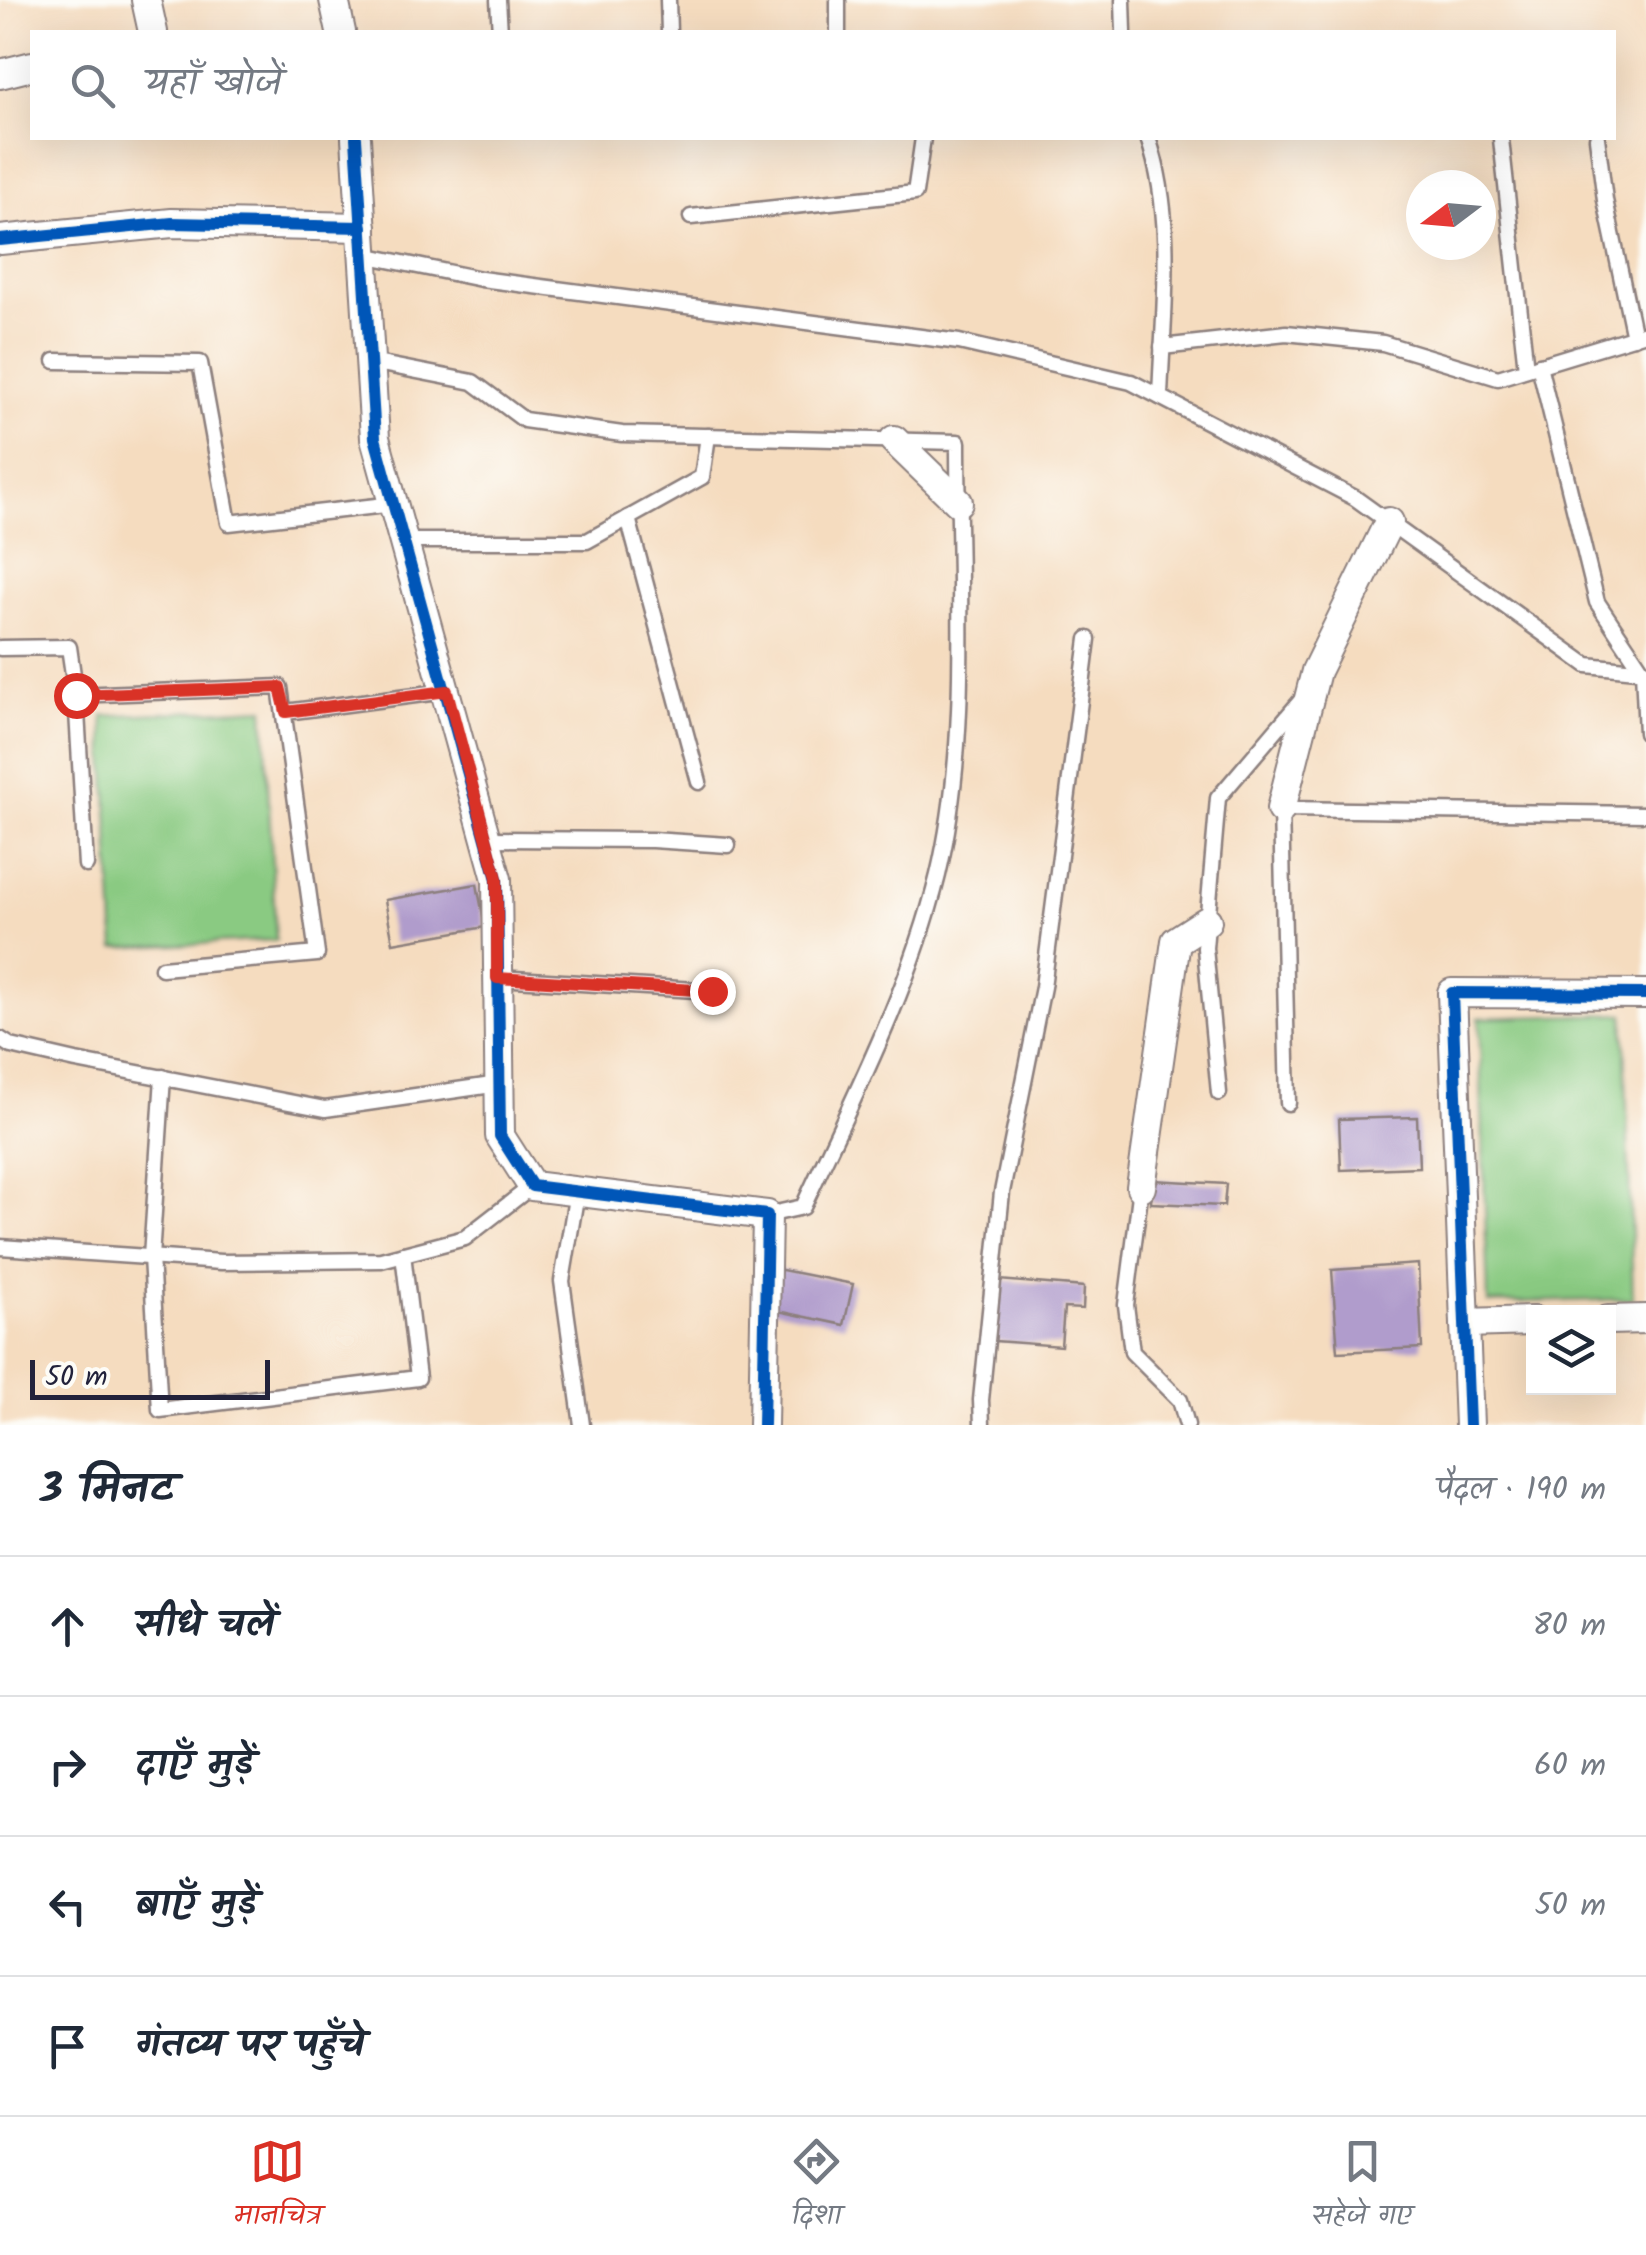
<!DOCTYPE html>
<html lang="hi">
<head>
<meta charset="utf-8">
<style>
  :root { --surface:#fff; --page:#f6f6f7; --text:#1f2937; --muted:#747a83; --line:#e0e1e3; --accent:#d93025 }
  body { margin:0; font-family:Kalam,"Playpen Sans Deva",sans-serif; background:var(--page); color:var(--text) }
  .controls { position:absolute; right:30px; bottom:30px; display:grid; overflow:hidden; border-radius:0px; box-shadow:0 10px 40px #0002 }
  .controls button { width:90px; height:90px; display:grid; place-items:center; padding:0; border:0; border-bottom:2px solid var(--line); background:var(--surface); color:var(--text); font:50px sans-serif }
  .compass { position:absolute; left:1406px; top:170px; width:90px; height:90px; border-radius:50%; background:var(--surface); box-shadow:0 10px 40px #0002; rotate:254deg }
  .scale { position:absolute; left:30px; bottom:25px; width:240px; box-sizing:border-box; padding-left:10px; border:5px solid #22223b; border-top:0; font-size:28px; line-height:35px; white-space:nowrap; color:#22223b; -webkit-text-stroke:8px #fdfcf7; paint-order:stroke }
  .stop { position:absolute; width:30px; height:30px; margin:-22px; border:8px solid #d93025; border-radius:50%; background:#fff }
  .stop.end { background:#d93025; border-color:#fff; box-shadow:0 2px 10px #0008 }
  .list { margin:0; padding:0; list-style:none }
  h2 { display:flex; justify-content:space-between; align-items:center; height:130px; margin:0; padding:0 40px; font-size:42px }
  h2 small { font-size:32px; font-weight:400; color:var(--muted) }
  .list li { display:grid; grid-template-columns:65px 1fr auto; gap:30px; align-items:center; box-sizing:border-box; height:140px; padding:0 40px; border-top:2px solid var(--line) }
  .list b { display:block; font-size:38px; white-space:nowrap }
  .list em { font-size:32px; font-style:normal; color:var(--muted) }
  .icon { flex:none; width:55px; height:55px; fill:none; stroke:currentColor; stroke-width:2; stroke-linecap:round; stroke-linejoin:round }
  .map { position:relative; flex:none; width:1646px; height:1425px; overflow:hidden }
  .search { position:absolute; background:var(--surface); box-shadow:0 10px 40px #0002; left:30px; right:30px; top:30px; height:110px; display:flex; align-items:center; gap:25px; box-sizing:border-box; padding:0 35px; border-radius:0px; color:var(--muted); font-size:38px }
  .sheet { height:690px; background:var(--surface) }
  nav { display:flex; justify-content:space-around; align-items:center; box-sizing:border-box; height:140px; border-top:2px solid var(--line); background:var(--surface); font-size:28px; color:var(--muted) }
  nav a { display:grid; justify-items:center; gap:5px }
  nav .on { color:var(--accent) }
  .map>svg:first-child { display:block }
</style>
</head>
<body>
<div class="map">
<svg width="1646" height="1425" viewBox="0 0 1646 1425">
  <rect width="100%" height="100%" fill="#fdfcf7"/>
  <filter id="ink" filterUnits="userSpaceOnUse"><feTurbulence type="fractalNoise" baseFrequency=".01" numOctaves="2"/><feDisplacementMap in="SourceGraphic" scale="20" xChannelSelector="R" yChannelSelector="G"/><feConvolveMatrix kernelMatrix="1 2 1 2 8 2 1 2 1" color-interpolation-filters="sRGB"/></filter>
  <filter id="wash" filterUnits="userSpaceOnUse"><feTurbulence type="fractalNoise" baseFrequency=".0048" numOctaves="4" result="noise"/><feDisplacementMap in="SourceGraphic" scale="40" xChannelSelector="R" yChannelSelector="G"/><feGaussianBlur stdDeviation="2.25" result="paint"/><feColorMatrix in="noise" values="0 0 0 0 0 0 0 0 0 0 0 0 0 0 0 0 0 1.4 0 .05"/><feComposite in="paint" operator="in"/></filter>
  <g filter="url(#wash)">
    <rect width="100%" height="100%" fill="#f5dcbf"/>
    <g fill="#8aca82" stroke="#56765e" stroke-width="2.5">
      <path d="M264 708 276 940 115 948 103 716Z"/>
      <path d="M1624 1014 1633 1299 1488 1303 1479 1018Z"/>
    </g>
    <g id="blocks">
      <g fill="#b09ccc">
        <path d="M477 884 485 927 393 943 385 900Z"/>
        <path d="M1417 1117 1419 1167 1341 1170 1339 1119Z"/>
        <path d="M1152 1180 1226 1184 1224 1206 1151 1203Z"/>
        <path d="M1418 1264 1422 1348 1338 1352 1332 1270Z"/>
        <path d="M777 1269 853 1284 844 1325 769 1309Z"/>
        <path d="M999 1280 1084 1287 1083 1309 1064 1308 1061 1346 995 1341Z"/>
      </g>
    </g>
  </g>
  <g filter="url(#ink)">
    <use href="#blocks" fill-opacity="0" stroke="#8c7f7d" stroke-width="2.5"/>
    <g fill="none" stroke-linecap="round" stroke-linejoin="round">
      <g stroke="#8c7f7d" stroke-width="19">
        <g id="lane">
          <path d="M498 0 500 32"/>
          <path d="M668 0 669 32"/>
          <path d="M838 0V32"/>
          <path d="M1123 0 1124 32"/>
          <path d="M1148 138C1176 220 1163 311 1160 397"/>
          <path d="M1597 138 1605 200 1634 337"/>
          <path d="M1501 139 1526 369"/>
          <path d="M691 217 915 193 923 138"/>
          <path d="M364 255 481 279 959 342 1131 382 1355 498 1587 665 1646 671"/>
          <path d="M1162 347 1286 333 1383 343 1498 378 1646 333"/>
          <path d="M55 361 200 363 229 523 394 504"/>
          <path d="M371 362 473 382 524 420 622 434 958 442C958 583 971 737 938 875 910 989 852 1101 803 1207L767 1215"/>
          <path d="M1539 365 1597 602 1643 671 1646 733"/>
          <path d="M628 518 699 782"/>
          <path d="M405 541H587L702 477 708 436"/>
          <path d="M0 648 69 647 76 695 86 865"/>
          <path d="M76 695 280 687 317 954 162 968"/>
          <path d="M286 712 446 691"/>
          <path d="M486 839 652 840 728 845"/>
          <path d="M498 978 712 991"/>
          <path d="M0 1039 11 1046 76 1061 325 1109 499 1084"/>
          <path d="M163 1077 151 1257 160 1410 418 1378 403 1254"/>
          <path d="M1219 1093 1205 948 1218 798 1304 697"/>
          <path d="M1288 1103 1281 809 1646 814"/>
          <path d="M1141 1187 1126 1305 1132 1352 1180 1400 1187 1425"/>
          <path d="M577 1192 562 1281 582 1425"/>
          <path d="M0 1247 221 1262 381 1260 465 1238 532 1186"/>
          <path d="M982 1425 981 1400 1002 1192 1043 987 1088 639"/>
        </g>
      </g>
      <g stroke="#8c7f7d" stroke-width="32">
        <g id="street">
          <path d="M146 0 153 32"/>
          <path d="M334 0 341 32"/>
          <path d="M0 74 32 66"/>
          <path d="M356 138 375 438 497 879 500 1136 532 1186 767 1215 763 1425"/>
          <path d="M0 240 172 223 362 227"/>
          <path d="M894 440 958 502"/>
          <path d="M1281 809 1316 671 1389 522"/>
          <path d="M1141 1187 1176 941 1207 921"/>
          <path d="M1608 1320 1646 1319"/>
          <path d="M1465 1323 1534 1321"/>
          <path d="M1469 1425 1452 993 1646 994"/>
        </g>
      </g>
      <use href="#lane" stroke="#fff" stroke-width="14"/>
      <use href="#street" stroke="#fff" stroke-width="28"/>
      <g stroke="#fdfcf7" stroke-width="19">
        <g id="cycleway">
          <path d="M356 138 375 438 497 879 500 1136 532 1186 767 1215 763 1425"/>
          <path d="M0 240 172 223 362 227"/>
          <path d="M1469 1425 1452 993 1646 994"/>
        </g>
      </g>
      <use href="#cycleway" stroke="#0057b8" stroke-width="12"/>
    </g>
  </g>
  <g fill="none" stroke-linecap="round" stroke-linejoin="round" filter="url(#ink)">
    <path stroke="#d93025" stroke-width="12" d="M76 695 280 687 286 712 447 691 497 878V978L712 991"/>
  </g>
</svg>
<div class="controls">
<button><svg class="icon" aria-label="layers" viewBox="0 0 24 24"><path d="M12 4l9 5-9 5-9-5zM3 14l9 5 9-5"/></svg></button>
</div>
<svg class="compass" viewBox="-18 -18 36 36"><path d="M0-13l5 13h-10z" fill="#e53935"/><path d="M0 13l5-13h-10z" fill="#747a83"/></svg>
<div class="scale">50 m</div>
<div class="stop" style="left:76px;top:695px"></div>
<div class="stop end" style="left:712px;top:991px"></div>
<div class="search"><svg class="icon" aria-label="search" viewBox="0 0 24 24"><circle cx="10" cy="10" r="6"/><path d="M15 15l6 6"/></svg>यहाँ खोजें</div>
</div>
<section class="sheet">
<h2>3 मिनट<small>पैदल · 190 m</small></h2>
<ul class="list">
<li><svg class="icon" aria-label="ahead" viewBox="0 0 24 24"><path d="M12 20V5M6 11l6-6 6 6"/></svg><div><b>सीधे चलें</b></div><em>80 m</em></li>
<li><svg class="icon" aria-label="right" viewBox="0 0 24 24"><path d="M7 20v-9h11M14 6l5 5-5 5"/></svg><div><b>दाएँ मुड़ें</b></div><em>60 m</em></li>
<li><svg class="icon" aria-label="left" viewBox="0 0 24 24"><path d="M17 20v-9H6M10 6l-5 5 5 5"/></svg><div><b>बाएँ मुड़ें</b></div><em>50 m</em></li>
<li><svg class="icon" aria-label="arrive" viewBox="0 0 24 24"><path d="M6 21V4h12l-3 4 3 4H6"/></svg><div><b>गंतव्य पर पहुँचे</b></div></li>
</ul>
</section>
<nav>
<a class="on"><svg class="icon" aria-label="map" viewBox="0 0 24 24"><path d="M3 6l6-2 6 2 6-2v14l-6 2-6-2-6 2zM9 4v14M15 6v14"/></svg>मानचित्र</a>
<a><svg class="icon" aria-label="directions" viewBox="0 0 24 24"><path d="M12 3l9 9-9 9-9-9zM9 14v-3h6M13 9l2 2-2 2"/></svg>दिशा</a>
<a><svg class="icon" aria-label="saved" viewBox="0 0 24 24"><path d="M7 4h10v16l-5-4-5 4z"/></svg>सहेजे गए</a>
</nav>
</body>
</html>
